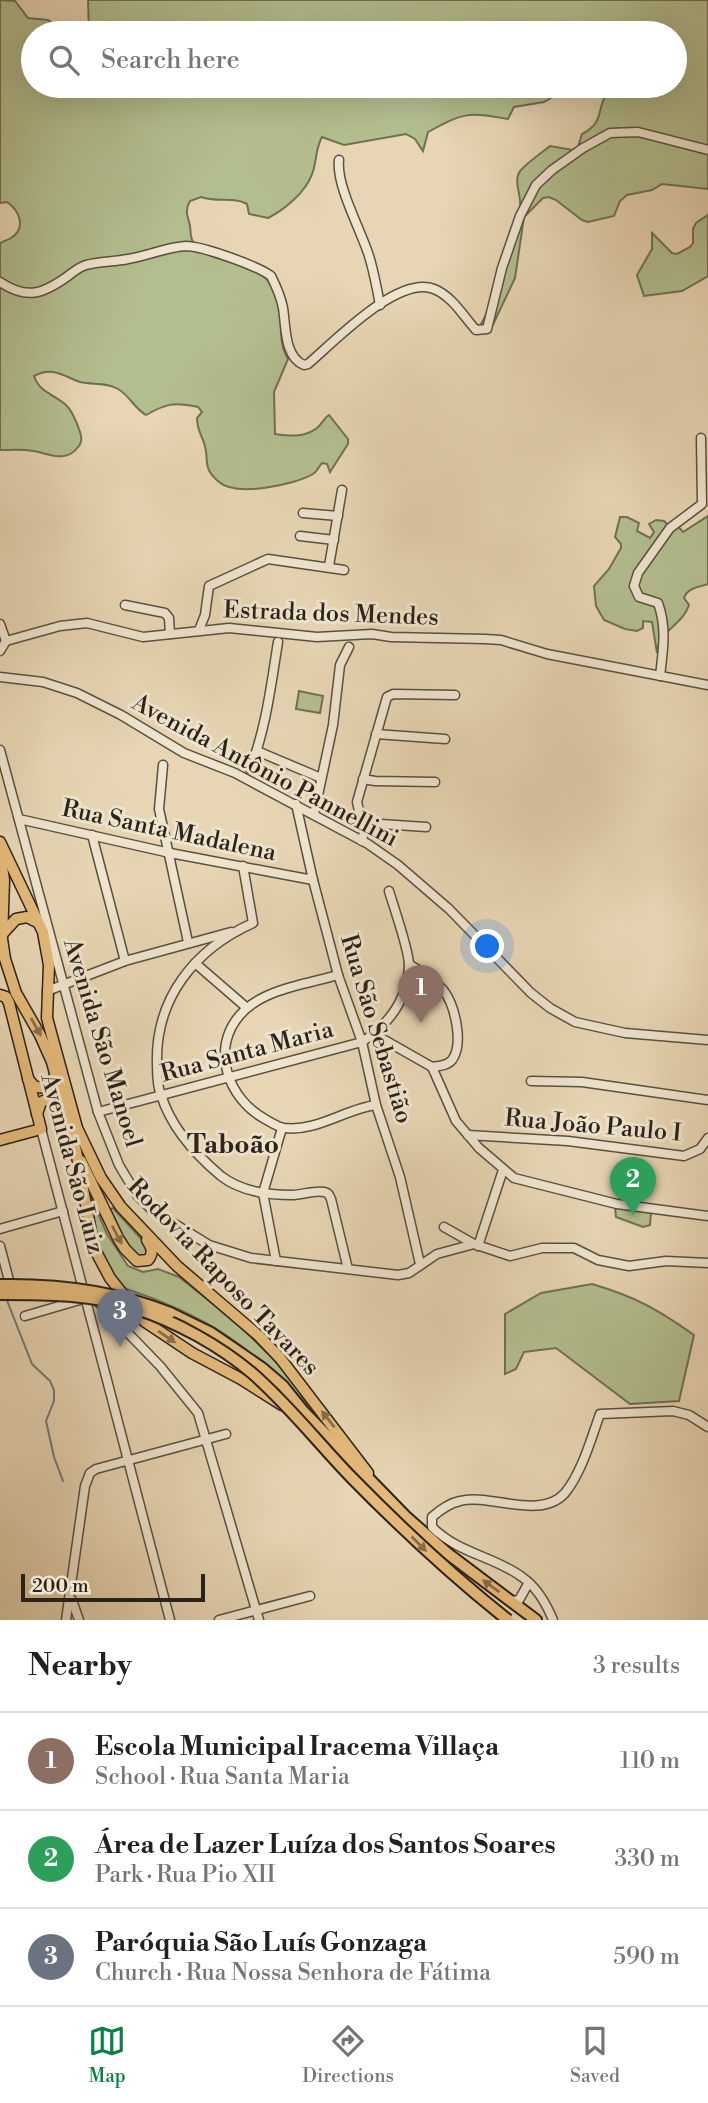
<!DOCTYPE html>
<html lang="en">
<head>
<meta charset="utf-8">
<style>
  :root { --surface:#fff; --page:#f6f6f6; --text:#202124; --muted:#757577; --line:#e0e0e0; --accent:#0b8043 }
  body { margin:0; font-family:"Libre Bodoni",serif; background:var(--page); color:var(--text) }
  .scale { position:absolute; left:21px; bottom:18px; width:184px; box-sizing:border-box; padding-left:7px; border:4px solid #2b2319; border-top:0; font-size:19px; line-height:24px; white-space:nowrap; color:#2b2319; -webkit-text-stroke:5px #efe4ce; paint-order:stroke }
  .you { position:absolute; left:488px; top:947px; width:24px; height:24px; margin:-18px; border:5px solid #fff; border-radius:50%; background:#1a73e8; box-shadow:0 0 0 10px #1a73e833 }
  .badge { display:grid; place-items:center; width:46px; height:46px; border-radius:50%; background:var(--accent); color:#fff; font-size:23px; font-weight:700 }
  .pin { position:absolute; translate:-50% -58px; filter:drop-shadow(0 2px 4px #0008) }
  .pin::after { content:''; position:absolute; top:37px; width:24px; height:21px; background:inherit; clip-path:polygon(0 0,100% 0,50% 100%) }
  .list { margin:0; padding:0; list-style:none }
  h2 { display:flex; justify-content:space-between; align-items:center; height:91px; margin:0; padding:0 28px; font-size:30px }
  h2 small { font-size:23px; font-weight:400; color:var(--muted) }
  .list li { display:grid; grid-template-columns:46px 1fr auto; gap:21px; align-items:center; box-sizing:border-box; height:98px; padding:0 28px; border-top:2px solid var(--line) }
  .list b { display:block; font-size:26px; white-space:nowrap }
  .list p { margin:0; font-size:23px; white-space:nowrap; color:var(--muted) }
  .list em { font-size:23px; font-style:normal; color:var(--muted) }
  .icon { flex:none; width:38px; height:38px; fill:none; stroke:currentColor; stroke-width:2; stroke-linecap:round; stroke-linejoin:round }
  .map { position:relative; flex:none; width:708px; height:1620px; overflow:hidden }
  .search { position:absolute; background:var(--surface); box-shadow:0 7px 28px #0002; left:21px; right:21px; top:21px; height:77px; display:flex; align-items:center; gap:18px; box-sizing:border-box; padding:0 24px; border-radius:38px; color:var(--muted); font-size:26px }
  .sheet { height:385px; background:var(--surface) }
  nav { display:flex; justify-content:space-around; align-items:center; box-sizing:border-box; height:98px; border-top:2px solid var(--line); background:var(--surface); font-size:19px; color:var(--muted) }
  nav a { display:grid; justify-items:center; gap:4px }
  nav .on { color:var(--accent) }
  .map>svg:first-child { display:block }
</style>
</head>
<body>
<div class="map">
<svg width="708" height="1620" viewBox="0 0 708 1620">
  <rect width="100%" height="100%" fill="#e7d5b3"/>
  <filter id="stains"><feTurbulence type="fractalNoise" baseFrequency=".00286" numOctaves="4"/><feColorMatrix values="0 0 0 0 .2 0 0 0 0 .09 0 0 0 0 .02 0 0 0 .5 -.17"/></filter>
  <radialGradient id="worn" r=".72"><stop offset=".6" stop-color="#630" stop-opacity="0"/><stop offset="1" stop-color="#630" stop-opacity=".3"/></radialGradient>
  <g fill="#b3be8f" stroke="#6f7054" stroke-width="2">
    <path d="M0 0 15 1 28 18 48 20 67 33H33V86H571L544 102 514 107 508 119C468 112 464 112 428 132L423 151 415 139 406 134 344 145 322 137C315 149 317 162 312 174 306 192 284 210 268 218L249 214 247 204C232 196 218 203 201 197L190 201C184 211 188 216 190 226 191 232 190 237 193 242 204 265 258 257 275 290 286 312 275 338 288 359L274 392 275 434C289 436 304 438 317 428 322 424 324 418 329 415L348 439V444L330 472 327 464 322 463C319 466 318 471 313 474 294 485 236 497 219 482 201 467 210 460 204 443 201 434 197 429 197 418L202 412 198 407C175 402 167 403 146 415 134 408 130 396 118 389 107 382 93 385 80 382 63 376 53 366 34 376 40 393 52 393 65 404 72 410 77 423 80 432 82 438 82 443 78 447 66 464 48 453 33 451 23 449 10 450 0 450V243C4 241 8 240 11 238 27 228 19 210 7 202L0 203Z"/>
    <path d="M88 0H708V189L662 184 652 190 627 195 620 201 614 216 588 222 582 220 556 200 549 197 543 198 524 217 515 278 490 331 487 332 480 326C497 297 501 265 510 233 512 224 518 216 520 207 522 195 512 180 521 170 528 162 541 153 550 146L573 150 578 147 582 134C611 119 590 101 618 86H675V33H89Z"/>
    <path d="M708 215V276L682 291 644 296 637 275 652 249V233L672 253 677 254 690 247 693 243V229L696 223Z"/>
    <path d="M708 516V584C699 587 687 588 684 598L689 605C683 625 659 630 657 653L652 622 643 621V628L637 631 625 629 604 620 596 606 594 586 609 569 621 548V544L615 537 620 517H627L639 523 637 531 650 538 654 532 649 524 656 520 664 521 669 526 677 525 683 532Z"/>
    <path d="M299 691 323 696 320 713 296 709Z"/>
    <path d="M87 1188 107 1234 128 1266 143 1272 158 1269 179 1277 235 1321 290 1376 318 1415C254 1349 209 1315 120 1287L100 1248Z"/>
    <path d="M615 1207 651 1212 650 1225 643 1227 616 1217Z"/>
    <path d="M113 1208 145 1243 148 1249 147 1257H139L127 1245 110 1209Z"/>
    <path d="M592 1284C636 1297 657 1309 694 1335L679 1401 630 1404 556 1348 524 1352 516 1369 505 1374V1314L541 1293Z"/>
  </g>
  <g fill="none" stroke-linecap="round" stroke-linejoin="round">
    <path stroke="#6e7b77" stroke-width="2" d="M6 1298 32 1364 50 1381 54 1390V1401L46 1421 54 1457 63 1481"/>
    <g stroke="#5a5040" stroke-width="11">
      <g id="minor">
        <path d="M339 160C336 186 361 230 369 256 374 272 377 289 380 305"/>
        <path d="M0 282C27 300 43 294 68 276 73 272 79 267 86 265 99 261 114 262 128 259 147 256 167 247 186 246 202 246 258 266 271 276 276 286 281 297 283 308 286 326 284 357 304 365L308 364C335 341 398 275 434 289 452 296 464 317 476 330L487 329 502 268 520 216 536 185 552 170 583 148 610 133 638 132 708 150"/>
        <path d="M303 513 338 516"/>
        <path d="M300 536 334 540"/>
        <path d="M329 566 342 490"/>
        <path d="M125 605 165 613 169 618 170 634"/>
        <path d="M0 624 6 641"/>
        <path d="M199 630 205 615 209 586 268 559 344 570"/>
        <path d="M0 651 6 641 60 626 87 623 143 637 229 628 317 637 372 634 391 637 485 639 501 640 547 654 708 685"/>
        <path d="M660 676C663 650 667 628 658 603L639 597 634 586 638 573 670 528 702 504 701 438"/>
        <path d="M0 677 43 682 77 693 121 715 184 753 235 773 368 844 398 865 449 909 531 993 550 1008 575 1022 625 1033 708 1040"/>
        <path d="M376 734 445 739"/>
        <path d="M0 750 98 1112 119 1165 137 1195 152 1210 209 1245 251 1258 398 1275 409 1273 437 1254 474 1244"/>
        <path d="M257 751 321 778"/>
        <path d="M163 765 159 809 188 942"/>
        <path d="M250 769C266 729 271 685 278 642"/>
        <path d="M363 779 375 781 435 782"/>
        <path d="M296 804 313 880 338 975 362 1042 376 1105 400 1177 420 1264"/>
        <path d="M314 814 333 725 340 665 349 647"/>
        <path d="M19 819 170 853 313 880"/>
        <path d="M366 823 360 815 357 802 387 697 393 694 455 695"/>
        <path d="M92 835 125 961"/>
        <path d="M362 841 366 823 426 827"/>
        <path d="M243 866 253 923C195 949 155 998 157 1064 157 1074 157 1086 161 1095 171 1127 196 1155 221 1176 240 1191 268 1195 292 1195 302 1195 314 1190 324 1192 329 1193 329 1195 331 1199L348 1269"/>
        <path d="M195 963 247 1008"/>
        <path d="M409 964C421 972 435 980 444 991 455 1006 464 1044 452 1060 447 1066 438 1066 432 1067"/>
        <path d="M338 975C307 984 262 989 240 1015 210 1049 228 1099 265 1119 270 1122 278 1127 284 1128 317 1132 345 1109 376 1105"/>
        <path d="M47 991 125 961 231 932"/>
        <path d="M374 1034 432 1067 456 1121 479 1148 514 1178 617 1204 708 1216"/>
        <path d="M531 1081 582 1082 708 1100"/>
        <path d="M98 1112 362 1042C389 1024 408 999 409 965 409 950 394 908 389 891"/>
        <path d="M41 1129 170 1620"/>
        <path d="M468 1135 568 1141 684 1156 700 1149 708 1138"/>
        <path d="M444 1227 474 1244 510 1256 542 1248H574L598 1260 629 1266 666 1261 708 1263"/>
        <path d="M0 1229 63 1211"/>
        <path d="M0 1246 11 1288"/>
        <path d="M478 1246 503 1170"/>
        <path d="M276 1261 263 1193 282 1128"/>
        <path d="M96 1300 160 1366 198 1413 259 1620"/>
        <path d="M25 1316 83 1299"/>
        <path d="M72 1600 79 1620"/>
        <path d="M511 1601 519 1600 528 1584"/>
        <path d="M66 1620 85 1486 90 1473 96 1469 226 1434"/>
        <path d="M219 1620 310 1596"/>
        <path d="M553 1620C546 1603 537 1587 522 1577 494 1556 459 1554 432 1527V1517C440 1510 450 1503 460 1501 490 1493 540 1521 565 1493 582 1472 591 1439 600 1414L673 1411 689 1415 708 1427"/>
      </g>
    </g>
    <g stroke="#2b2319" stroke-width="13">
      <g id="major">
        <path d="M0 842 43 932 49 965 47 1018 77 1128 101 1178 121 1207 177 1266 259 1336 280 1358 368 1473"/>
        <path d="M0 854 4 880 2 939 5 959 16 993 40 1035 52 1062 76 1151 94 1248 110 1278 144 1321 192 1353 241 1379 282 1405"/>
        <path d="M4 932 16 919 27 917 37 922"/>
        <path d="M0 995 6 997 9 1003 41 1129 0 1140"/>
        <path d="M28 1079 34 1086C44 1090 52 1085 55 1075"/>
        <path d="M37 1114 41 1102C52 1096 57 1103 64 1111"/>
        <path d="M81 1161 118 1238 125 1249 137 1261 148 1260C154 1253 152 1248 147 1240"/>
      </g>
    </g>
    <g stroke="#2b2319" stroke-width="14">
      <path id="highway" d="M170 1313 211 1333 262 1368 283 1386 303 1411 405 1516 447 1553 536 1620"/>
    </g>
    <use href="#minor" stroke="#efe4ce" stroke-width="8"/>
    <use href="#major" stroke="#e4ba7a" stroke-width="10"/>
    <use href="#highway" stroke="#e4ba7a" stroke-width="10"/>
    <g stroke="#2b2319" stroke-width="14" stroke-linecap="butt">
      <g id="highway-bridge">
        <path d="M0 1285C58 1284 116 1291 170 1313"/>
        <path d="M0 1294C46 1294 93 1294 137 1309 177 1322 220 1346 252 1373 289 1405 318 1443 351 1477 402 1529 451 1575 508 1620"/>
      </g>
    </g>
    <use href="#highway-bridge" stroke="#e4ba7a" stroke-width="10"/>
  </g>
  <defs><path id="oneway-solid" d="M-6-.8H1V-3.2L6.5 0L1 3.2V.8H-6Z" transform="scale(1.75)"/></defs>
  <g fill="#886e4a">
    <use href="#oneway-solid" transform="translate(36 1027) rotate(61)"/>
    <use href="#oneway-solid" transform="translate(117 1235) rotate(62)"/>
    <use href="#oneway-solid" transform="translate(167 1337) rotate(34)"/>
    <use href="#oneway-solid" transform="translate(328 1419) rotate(-128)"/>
    <use href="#oneway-solid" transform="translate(419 1544) rotate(45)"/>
    <use href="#oneway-solid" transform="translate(491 1586) rotate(-144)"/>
  </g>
  <g text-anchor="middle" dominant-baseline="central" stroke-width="6" stroke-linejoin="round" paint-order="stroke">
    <g font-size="24" fill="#2b2319" stroke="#efe4ce">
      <text transform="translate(331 614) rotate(2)">Estrada dos Mendes</text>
      <text transform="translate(265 771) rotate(28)">Avenida Antônio Pannellini</text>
      <text transform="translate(169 831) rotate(12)">Rua Santa Madalena</text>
      <text transform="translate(376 1029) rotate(73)">Rua São Sebastião</text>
      <text transform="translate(102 1043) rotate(73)">Avenida São Manoel</text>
      <text transform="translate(247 1052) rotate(-15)">Rua Santa Maria</text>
      <text transform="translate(593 1126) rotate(5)">Rua João Paulo I</text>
      <text transform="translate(72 1164) rotate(75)">Avenida São Luiz</text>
      <text transform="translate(223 1277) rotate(46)">Rodovia Raposo Tavares</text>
    </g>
    <g font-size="26" font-weight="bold" fill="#2b2319" stroke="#efe4ce">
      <text x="233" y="1145">Taboão</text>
    </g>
  </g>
  <rect width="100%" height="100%" filter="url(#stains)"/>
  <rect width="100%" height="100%" fill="url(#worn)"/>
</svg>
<div class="scale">200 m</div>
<div class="you"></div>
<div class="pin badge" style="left:421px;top:1023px;background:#8d6e63">1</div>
<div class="pin badge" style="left:633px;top:1215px;background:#2e9e5b">2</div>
<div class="pin badge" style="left:120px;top:1347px;background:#6b7280">3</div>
<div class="search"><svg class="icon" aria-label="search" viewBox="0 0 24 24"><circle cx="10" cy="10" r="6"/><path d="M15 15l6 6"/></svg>Search here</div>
</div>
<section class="sheet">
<h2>Nearby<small>3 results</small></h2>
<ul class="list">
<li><span class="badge" style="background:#8d6e63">1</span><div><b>Escola Municipal Iracema Villaça</b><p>School · Rua Santa Maria</p></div><em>110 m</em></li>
<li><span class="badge" style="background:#2e9e5b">2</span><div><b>Área de Lazer Luíza dos Santos Soares</b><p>Park · Rua Pio XII</p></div><em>330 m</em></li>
<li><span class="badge" style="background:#6b7280">3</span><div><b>Paróquia São Luís Gonzaga</b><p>Church · Rua Nossa Senhora de Fátima</p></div><em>590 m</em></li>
</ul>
</section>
<nav>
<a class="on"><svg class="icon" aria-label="map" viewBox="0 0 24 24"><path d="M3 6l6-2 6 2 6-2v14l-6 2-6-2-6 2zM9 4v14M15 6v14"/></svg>Map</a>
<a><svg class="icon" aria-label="directions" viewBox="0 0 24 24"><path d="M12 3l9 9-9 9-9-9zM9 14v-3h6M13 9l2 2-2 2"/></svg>Directions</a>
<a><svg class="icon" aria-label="saved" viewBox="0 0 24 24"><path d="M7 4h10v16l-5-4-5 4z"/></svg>Saved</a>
</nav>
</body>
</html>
